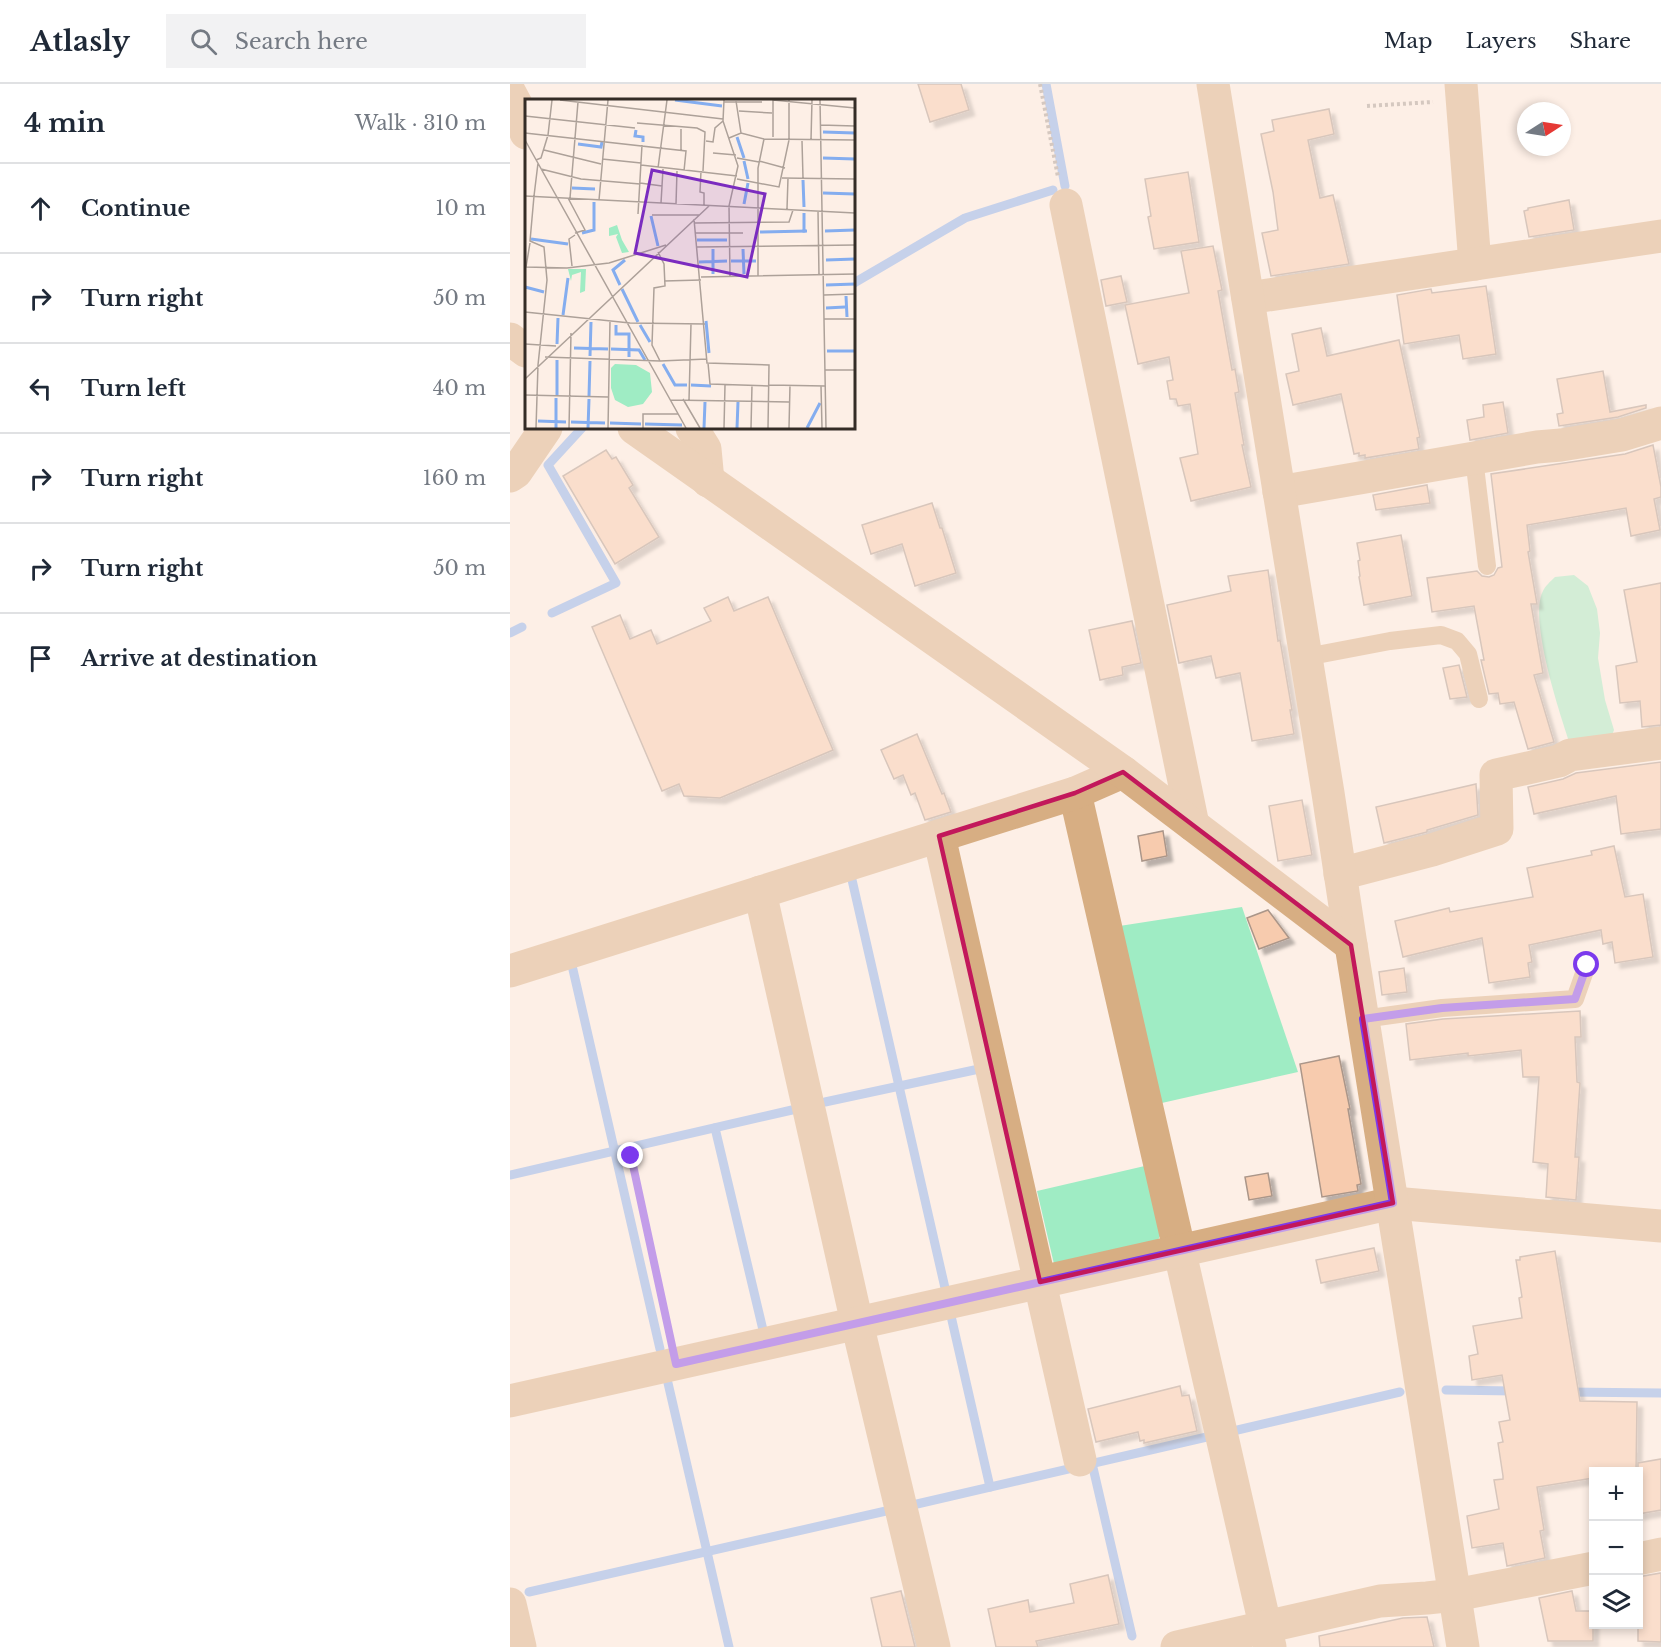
<!DOCTYPE html>
<html lang="en">
<head>
<meta charset="utf-8">
<style>
  :root { --surface:#fff; --page:#f2f2f3; --text:#1f2937; --muted:#747a83; --line:#e0e1e3 }
  body { margin:0; font-family:"Libre Baskerville",serif; background:var(--page); color:var(--text) }
  .controls { position:absolute; right:18px; bottom:18px; display:grid; overflow:hidden; border-radius:0px; box-shadow:0 3px 9px #0003 }
  .controls button { width:54px; height:54px; display:grid; place-items:center; padding:0; border:0; border-bottom:2px solid var(--line); background:var(--surface); color:var(--text); font:30px sans-serif }
  .compass { position:absolute; left:1007px; top:18px; width:54px; height:54px; border-radius:50%; background:var(--surface); box-shadow:0 3px 9px #0003; rotate:78deg }
  .stop { position:absolute; width:18px; height:18px; margin:-14px; border:4px solid #7c3aed; border-radius:50%; background:#fff }
  .stop.end { background:#7c3aed; border-color:#fff; box-shadow:0 2px 6px #0008 }
  .list { margin:0; padding:0; list-style:none }
  h2 { display:flex; justify-content:space-between; align-items:center; height:78px; margin:0; padding:0 24px; font-size:26px }
  h2 small { font-size:20px; font-weight:400; color:var(--muted) }
  .list li { display:grid; grid-template-columns:39px 1fr auto; gap:18px; align-items:center; box-sizing:border-box; height:90px; padding:0 24px; border-top:2px solid var(--line) }
  .list b { display:block; font-size:22px; white-space:nowrap }
  .list em { font-size:20px; font-style:normal; color:var(--muted) }
  .icon { flex:none; width:33px; height:33px; fill:none; stroke:currentColor; stroke-width:2; stroke-linecap:round; stroke-linejoin:round }
  .map { position:relative; flex:none; width:1151px; height:1563px; overflow:hidden }
  header { display:flex; align-items:center; gap:36px; box-sizing:border-box; height:84px; padding:0 30px; background:var(--surface); border-bottom:2px solid var(--line) }
  header strong { font-size:28px }
  nav { display:flex; gap:33px; margin-inline-start:auto; font-size:21px }
  .search { width:420px; height:54px; background:var(--page); display:flex; align-items:center; gap:15px; box-sizing:border-box; padding:0 21px; border-radius:0px; color:var(--muted); font-size:22px }
  main { display:flex }
  aside { flex:1; background:var(--surface) }
  .map>svg:first-child { display:block }
</style>
</head>
<body>
<header>
<strong>Atlasly</strong>
<div class="search"><svg class="icon" aria-label="search" viewBox="0 0 24 24"><circle cx="10" cy="10" r="6"/><path d="M15 15l6 6"/></svg>Search here</div>
<nav><a>Map</a><a>Layers</a><a>Share</a></nav>
</header>
<main>
<aside>
<h2>4 min<small>Walk · 310 m</small></h2>
<ul class="list">
<li><svg class="icon" aria-label="ahead" viewBox="0 0 24 24"><path d="M12 20V5M6 11l6-6 6 6"/></svg><div><b>Continue</b></div><em>10 m</em></li>
<li><svg class="icon" aria-label="right" viewBox="0 0 24 24"><path d="M7 20v-9h11M14 6l5 5-5 5"/></svg><div><b>Turn right</b></div><em>50 m</em></li>
<li><svg class="icon" aria-label="left" viewBox="0 0 24 24"><path d="M17 20v-9H6M10 6l-5 5 5 5"/></svg><div><b>Turn left</b></div><em>40 m</em></li>
<li><svg class="icon" aria-label="right" viewBox="0 0 24 24"><path d="M7 20v-9h11M14 6l5 5-5 5"/></svg><div><b>Turn right</b></div><em>160 m</em></li>
<li><svg class="icon" aria-label="right" viewBox="0 0 24 24"><path d="M7 20v-9h11M14 6l5 5-5 5"/></svg><div><b>Turn right</b></div><em>50 m</em></li>
<li><svg class="icon" aria-label="arrive" viewBox="0 0 24 24"><path d="M6 21V4h12l-3 4 3 4H6"/></svg><div><b>Arrive at destination</b></div></li>
</ul>
</aside>
<div class="map">
<svg width="1151" height="1563" viewBox="0 0 1151 1563">
  <defs>
    <filter id="shadow"><feDropShadow dx="5.5" dy="5.5" stdDeviation="1.5" flood-color="#0004"/></filter>
  </defs>
  <rect width="100%" height="100%" fill="#fdefe6"/>
  <g fill="#9fecc4">
    <path d="M1064 491 1078 502 1087 525 1090 549 1088 574 1095 616 1104 646 1100 656 1061 663C1051 633 1018 535 1033 507 1035 502 1041 497 1045 493Z"/>
    <path d="M732 823 788 988 643 1021 603 843Z"/>
    <path d="M639 1081 654 1144 648 1156 544 1180 527 1107Z"/>
  </g>
  <g fill="none" stroke-linecap="round" stroke-linejoin="round">
    <g stroke="#84adef" stroke-width="9">
      <path d="M536 0 555 102"/>
      <path d="M344 199 455 134 543 106"/>
      <path d="M42 529 106 499 38 381 72 344"/>
      <path d="M0 549 12 543"/>
      <path d="M340 787 435 1204"/>
      <path d="M61 877 150 1265"/>
      <path d="M315 1018 469 985"/>
      <path d="M205 1044 253 1246"/>
      <path d="M0 1091 282 1026"/>
      <path d="M441 1232 480 1403"/>
      <path d="M158 1299 219 1563"/>
      <path d="M936 1306 1005 1307"/>
      <path d="M1057 1308 1151 1309"/>
      <path d="M719 1348 890 1308"/>
      <path d="M581 1375 622 1552"/>
      <path d="M407 1420 701 1352"/>
      <path d="M19 1508 376 1427"/>
    </g>
  </g>
  <g fill="#f7cbae" stroke="#ab9689" stroke-width="1.5" filter="url(#shadow)">
    <path d="M408 0H451L459 26 420 38Z"/>
    <path d="M819 25 824 50 798 56 810 114 823 111 839 180 761 192 752 149 768 146 763 108 751 50 764 47 762 36Z"/>
    <path d="M678 88 689 158 644 165 638 133 641 132 635 95Z"/>
    <path d="M1059 116 1064 146 1019 153 1014 127 1018 126V124Z"/>
    <path d="M703 162 712 206 708 207 722 286 725 285 729 308 725 309 734 361H732L741 403 681 417 670 374 688 370 680 320 668 322 666 315H660L657 297 663 296 659 273 628 280 615 221 679 209 671 167Z"/>
    <path d="M611 192 617 218 596 222 591 196Z"/>
    <path d="M976 202 986 270 953 275 949 251 894 260 887 211 921 205 922 209Z"/>
    <path d="M811 244 817 272 889 256 910 353 907 354 909 365 855 374V371L849 372V369L844 370 831 310 783 321 776 290 789 287 782 250Z"/>
    <path d="M1093 287 1100 328 1136 321V324L1108 333 1049 342 1047 330 1053 329 1047 295Z"/>
    <path d="M993 318 998 349 960 356 957 336 974 333 973 321Z"/>
    <path d="M1143 361 1151 403V413L1144 415 1150 446 1121 452 1116 424 1017 441 1020 467 1018 468 1027 520H1021L1033 589 1024 591 1044 658 1018 665 1004 618 990 620 988 609 979 610 971 576H974L964 522 922 528 917 494 967 487 972 492 979 493 984 491 988 484 992 483 981 390 1115 370Z"/>
    <path d="M96 366 102 375 106 373 123 401 119 404 149 453 105 480 53 392Z"/>
    <path d="M917 401 920 419 866 426 863 411Z"/>
    <path d="M422 419 430 444H432L446 489 405 502 392 460 361 470 352 441Z"/>
    <path d="M891 451 902 512 854 521 849 493 850 492 848 477 850 476 847 459Z"/>
    <path d="M758 486 768 557 770 556 782 626H780L784 650 742 657 730 589 706 594 701 572 669 579 657 521 721 507 718 492Z"/>
    <path d="M1151 499V641L1132 643 1130 617 1110 619 1106 582 1127 578 1114 506Z"/>
    <path d="M218 513 224 527 258 513 323 666 210 714 174 712 169 700 152 707 82 543 110 531 120 555 141 546 147 560 201 537 194 524Z"/>
    <path d="M622 537 631 579 612 583 613 591 590 596 579 546Z"/>
    <path d="M949 581 957 613 940 615 933 584Z"/>
    <path d="M407 650 432 710 434 709 441 728 415 736 405 709 401 711 393 691 384 695 371 666Z"/>
    <path d="M1151 678V745L1111 750 1106 712 1024 730 1018 703 1053 695 1066 689Z"/>
    <path d="M966 700 968 731 917 746V748L874 759 866 723Z"/>
    <path d="M792 716 802 771 768 777 759 722Z"/>
    <path d="M653 747 657 772 632 777 628 752Z"/>
    <path d="M1104 762 1115 813 1133 810 1143 873 1105 879 1102 858 1093 860 1091 846 1019 861 1022 878 1018 879 1020 893 979 899 972 854 893 873 885 837 939 824 940 828 1023 813 1017 784 1082 771 1081 767Z"/>
    <path d="M758 826 779 854 749 865 737 834Z"/>
    <path d="M894 884 897 908 872 911 869 888Z"/>
    <path d="M1070 927 1071 953H1065L1067 998 1070 999 1065 1073H1069L1066 1116 1036 1113 1038 1080 1023 1078 1029 993H1013L1011 966 958 972V969L900 976 896 940 933 935Z"/>
    <path d="M829 972 840 1025H838L851 1100 847 1101 848 1107 812 1113 790 980Z"/>
    <path d="M758 1089 762 1112 739 1116 735 1093Z"/>
    <path d="M864 1164 869 1187 811 1199 806 1176Z"/>
    <path d="M1045 1167 1070 1317 1127 1318 1126 1388H1083V1394L1027 1403 1034 1446 1030 1447 1035 1474 997 1482 993 1459 962 1464 957 1432 989 1425 984 1396 993 1395V1392L988 1359 993 1358 989 1338 1000 1336 992 1291 962 1296 959 1272 968 1270 963 1242 1012 1234 1009 1214 1012 1213 1006 1176H1010V1173Z"/>
    <path d="M670 1302 672 1312 679 1311 687 1347 634 1359V1356L630 1357 628 1348 586 1358 578 1325Z"/>
    <path d="M1151 1375V1426L1128 1430V1379Z"/>
    <path d="M1151 1489V1558L1128 1557V1493Z"/>
    <path d="M598 1491 609 1540 526 1557 528 1563H486L478 1525 518 1516 520 1528 564 1519 560 1500Z"/>
    <path d="M391 1507 405 1563H372L361 1514Z"/>
    <path d="M1062 1507 1066 1527H1083V1557H1038L1029 1514Z"/>
    <path d="M917 1533 924 1563H810L809 1552 893 1534Z"/>
  </g>
  <g fill="none" stroke-linecap="round" stroke-linejoin="round">
    <g stroke="#a59a92" stroke-width="4" stroke-dasharray="3 3" stroke-linecap="butt">
      <path d="M530 0 548 93"/>
      <path d="M857 22 923 18"/>
      <path d="M121 1072 160 1250"/>
    </g>
    <g stroke="#d7ae83" stroke-width="18">
      <path d="M964 374 977 482"/>
      <path d="M796 573 880 557 931 551 947 557 958 570 969 615"/>
      <path d="M853 935 932 924 1065 915 1077 881"/>
    </g>
    <g stroke="#d7ae83" stroke-width="33">
      <path d="M951 0 965 180"/>
      <path d="M0 9 7 22 16 49"/>
      <path d="M556 121 683 741"/>
      <path d="M738 214 1151 152"/>
      <path d="M182 344 195 365 198 397"/>
      <path d="M0 392 6 388 36 344"/>
      <path d="M769 408 1027 363 1051 361 1112 351 1151 339"/>
      <path d="M565 709 760 1563"/>
      <path d="M429 752 570 1376"/>
      <path d="M830 790 922 766 987 745 986 691 1049 677 1060 671 1151 659"/>
      <path d="M250 808 347 1239 424 1563"/>
      <path d="M0 887 565 709 613 688"/>
      <path d="M0 1317 883 1119 1151 1142"/>
      <path d="M1128 1475 1151 1470"/>
      <path d="M0 1520 10 1563"/>
      <path d="M667 1563 870 1517 917 1514 945 1511 1084 1484"/>
    </g>
    <g stroke="#d7ae83" stroke-width="33">
      <path d="M703 0 818 709 841 861 953 1563"/>
      <path d="M0 255 16 267"/>
      <path d="M124 344 613 688 841 861"/>
    </g>
  </g>
  <g fill="none" stroke-linecap="round" stroke-linejoin="round">
    <path stroke="#7c3aed" stroke-width="8" d="M121 1072 166 1280 883 1119 853 935 932 924 1065 915 1077 881"/>
  </g>
  <path d="M0 0H1151V1563H0ZM613 688 841 861 883 1119 530 1198 429 752 565 709Z" fill="#fdefe6" fill-opacity=".55" fill-rule="evenodd"/>
  <path fill="none" stroke="#c2185b" stroke-width="4.5" stroke-linejoin="round" d="M613 688 841 861 883 1119 530 1198 429 752 565 709Z"/>
  <g transform="translate(15 15)">
    <rect width="330" height="330" fill="#fdefe6"/>
    <path d="M92 126 97 141 104 153 97 154 91 138 93 135 84 137V129ZM43 170H61L60 192 55 194 56 173 47 176 46 182ZM90 265 111 266 125 274 127 293 118 305 103 308 90 301 86 289V269Z" fill="#9fecc4"/>
    <path fill="none" stroke="#84adef" stroke-width="3" d="M150 1 197 7M111 31 110 37 118 38V43M298 33 330 34M212 38 219 59M53 45 76 48 77 43M298 59 330 60M219 62 223 80M278 81 279 108M47 89 70 90M298 94 330 95M219 105 223 84M279 114V134M126 117 133 147M300 132 330 131M235 133 282 132M57 134 69 131V103M6 140 43 145M172 141H202M188 150V175M218 150 219 175M301 161 330 160M206 162H231M174 163 202 162M95 186 88 171 100 161M301 186 330 185M0 188 19 193M97 190 113 223M321 197 322 218M301 209 320 208M38 216 43 179M181 222 184 254M91 226V235H104V258M115 226 125 243M32 245 33 219M49 249 83 250M86 250 114 251 120 261M302 252H330M65 257 66 223M138 265 150 286H162M166 286 186 287M32 296V261M64 297 65 262M13 322 41 323M46 323 80 324M85 324 116 325M120 325 157 326M31 329V299M63 329 64 300M179 329 180 303M212 329 213 303M282 329 295 304"/>
    <path fill="none" stroke="#ada199" stroke-width="1.5" d="M35 1 198 20M199 1 198 22 213 67 204 107 205 177M248 1 330 9M295 1 297 112M211 2 216 34M199 3H237M214 12 247 14M0 17 110 29M112 24 172 29 180 33 178 72M295 26 330 27M156 30V52M0 34 161 52 159 72M248 38V1M204 39 216 34 239 40 330 41M0 41 161 329M286 41 287 1M181 42 188 43 190 29 198 22M277 42 278 79M19 51 76 65M188 54 211 56M212 59 234 63M77 60 116 64M11 61 16 59 23 36 27 1M234 62 260 69M116 66 212 77M133 69 142 1M16 70 56 80 115 85M176 72 175 93 179 94V106M257 79 330 80M212 80 254 88 264 41V1M115 84 137 87M0 97 330 114M9 97 5 142 19 148 22 181 13 266 11 329M9 97 13 64M43 99 60 131 50 134M45 99 53 3M74 101 83 1M136 104 138 70M151 105 152 72M262 110 263 79M293 112 294 176M297 112 301 329M113 115 117 46M127 116H174M169 120 182 264 244 266 243 329M169 124 264 123 268 111M170 134H218M5 144 1 168 42 169 84 164 141 146M172 148 330 146M133 153 139 165 140 187 129 189 127 246 135 262M47 167 44 140 50 136M233 177V69L239 40M176 178 330 175M139 182 176 181M299 196 330 195M0 213 105 224 180 225M299 220H330M0 245 31 247M20 258 135 262 182 260M183 264 185 285 244 287M300 271H330M0 280 184 107M244 286 300 287M296 287 297 329M0 296 83 298M158 300 175 329M145 301 264 303M164 301 166 225M44 329 46 234M83 329 85 222M118 329V315H153M199 329 200 286M226 329 227 286M264 329 265 286"/>
    <path fill="#7b2cbf" fill-opacity="0.15" stroke="#7b2cbf" stroke-width="3" d="M127 71 240 95 222 178 110 154Z"/>
    <rect width="330" height="330" fill="none" stroke="#342c26" stroke-width="3"/>
  </g>
</svg>
<div class="controls">
<button>+</button>
<button>−</button>
<button><svg class="icon" aria-label="layers" viewBox="0 0 24 24"><path d="M12 4l9 5-9 5-9-5zM3 14l9 5 9-5"/></svg></button>
</div>
<svg class="compass" viewBox="-18 -18 36 36"><path d="M0-13l5 13h-10z" fill="#e53935"/><path d="M0 13l5-13h-10z" fill="#747a83"/></svg>
<div class="stop" style="left:1077px;top:881px"></div>
<div class="stop end" style="left:121px;top:1072px"></div>
</div>
</main>
</body>
</html>
